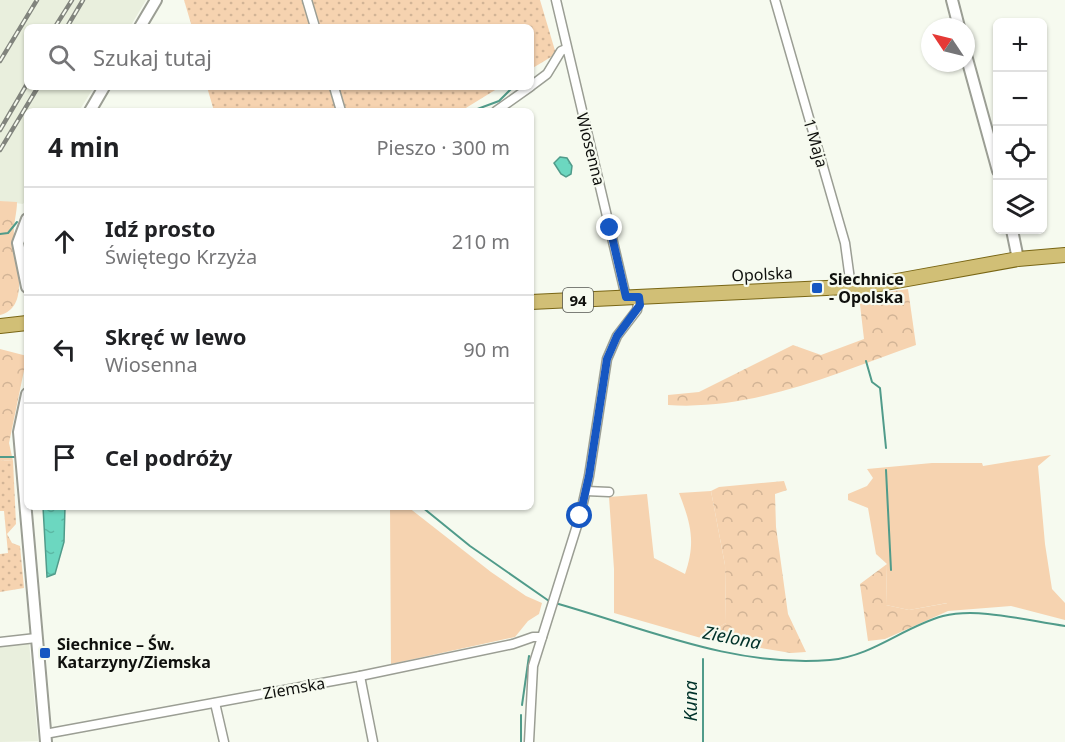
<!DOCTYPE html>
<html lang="pl">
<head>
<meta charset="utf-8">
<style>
  :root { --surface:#fff; --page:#f6f6f6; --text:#202124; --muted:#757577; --line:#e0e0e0 }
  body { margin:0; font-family:"Noto Sans",sans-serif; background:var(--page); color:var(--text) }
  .controls { position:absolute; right:18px; top:18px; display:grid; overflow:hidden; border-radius:9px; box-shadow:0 2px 4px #0004 }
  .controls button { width:54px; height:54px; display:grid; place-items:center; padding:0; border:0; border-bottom:2px solid var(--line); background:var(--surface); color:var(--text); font:30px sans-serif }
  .compass { position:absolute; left:921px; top:18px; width:54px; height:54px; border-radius:50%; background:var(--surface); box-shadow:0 2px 4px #0004; rotate:305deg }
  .stop { position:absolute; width:18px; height:18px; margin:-14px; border:4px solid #1657c2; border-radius:50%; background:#fff }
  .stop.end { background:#1657c2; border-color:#fff; box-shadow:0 2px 6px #0008 }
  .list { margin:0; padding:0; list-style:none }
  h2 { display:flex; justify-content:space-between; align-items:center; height:78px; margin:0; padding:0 24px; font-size:26px }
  h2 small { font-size:20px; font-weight:400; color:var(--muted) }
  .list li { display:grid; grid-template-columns:39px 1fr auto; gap:18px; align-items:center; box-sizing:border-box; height:108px; padding:0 24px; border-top:2px solid var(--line) }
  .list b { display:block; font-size:22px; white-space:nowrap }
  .list p { margin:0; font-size:20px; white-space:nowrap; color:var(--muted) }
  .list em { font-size:20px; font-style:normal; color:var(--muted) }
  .icon { flex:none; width:33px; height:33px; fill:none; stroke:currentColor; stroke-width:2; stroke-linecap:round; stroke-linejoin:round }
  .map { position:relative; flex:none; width:1065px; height:742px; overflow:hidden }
  .search { position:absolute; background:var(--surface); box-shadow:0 2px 4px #0004; left:24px; top:24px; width:510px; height:66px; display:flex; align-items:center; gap:15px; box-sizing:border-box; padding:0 21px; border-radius:9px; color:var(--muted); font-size:22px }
  .panel { position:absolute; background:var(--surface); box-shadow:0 2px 4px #0004; left:24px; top:108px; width:510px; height:402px; border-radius:9px }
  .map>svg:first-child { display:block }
</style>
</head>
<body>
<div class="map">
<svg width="1065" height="742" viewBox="0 0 1065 742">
  <defs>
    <pattern id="forest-crowns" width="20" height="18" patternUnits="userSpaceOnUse" patternTransform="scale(1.5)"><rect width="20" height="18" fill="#f6d3b0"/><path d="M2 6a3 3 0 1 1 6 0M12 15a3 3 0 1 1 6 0" fill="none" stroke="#d2b496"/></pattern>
    <pattern id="park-dots" width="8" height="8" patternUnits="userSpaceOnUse" patternTransform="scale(1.5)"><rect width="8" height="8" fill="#f6d3b0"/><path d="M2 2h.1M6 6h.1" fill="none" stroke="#d2b496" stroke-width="1.8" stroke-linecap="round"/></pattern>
    <pattern id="water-ripples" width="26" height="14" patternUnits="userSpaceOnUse" patternTransform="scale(1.5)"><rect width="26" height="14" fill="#6cd7c0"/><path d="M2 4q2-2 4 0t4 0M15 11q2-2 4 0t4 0" fill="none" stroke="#5cb8a4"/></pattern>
  </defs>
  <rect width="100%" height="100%" fill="#f6faef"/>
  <g fill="#e9efdd">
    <path d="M0 0H146L130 27H27V87H94L79 111H27V198L23 204 0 201Z"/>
    <path d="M29 642 38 741 0 742V645Z"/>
  </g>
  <g fill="#f6d3b0">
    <path d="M1051 455 1038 466 1045 544 1052 589 1065 603V620L1011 606 948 611 947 603 909 610 886 605 887 564 876 554 868 508 848 500V494L867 486 873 478 867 469 932 463H982L983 466Z"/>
    <path d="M711 491 725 565 726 623 701 638 614 613V569L609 497 647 494 654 558 685 574C696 542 691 524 679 493Z"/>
    <path d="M390 507H408L491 572 526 596 542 603 539 614 528 621 515 637 391 664Z"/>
  </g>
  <g fill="url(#forest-crowns)">
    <path d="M0 201 17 202C17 213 13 225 14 235 14 259 32 307 0 315Z"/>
    <path d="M908 289 916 345C836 373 754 411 668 405V395L699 392 793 345 821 355 864 339 859 296Z"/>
    <path d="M0 349 27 356 9 443 13 461 0 460Z"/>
    <path d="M784 481 787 490 775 494 776 527 788 614 806 652 791 653 701 638 726 623 725 565 711 491 719 487Z"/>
    <path d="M887 564 886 605 909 610 948 603V611L885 639 868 641 860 584Z"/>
  </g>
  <g fill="url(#park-dots)">
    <path d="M184 0H302L310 27H192Z"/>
    <path d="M311 0H540L556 54 531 69V27H319Z"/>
    <path d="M207 87H329L336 111H214Z"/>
    <path d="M338 87H500L461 111H345Z"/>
    <path d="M0 460 13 461 16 524 7 534 12 543 20 546 24 588 0 592V554L8 553 4 511H0Z"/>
  </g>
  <g fill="url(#water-ripples)" stroke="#509b8a" stroke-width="1.5">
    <path d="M560 157 567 158 572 166 571 174 566 177 561 174 554 163Z"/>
    <path d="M43 507H65L64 542 55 574 47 577Z"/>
  </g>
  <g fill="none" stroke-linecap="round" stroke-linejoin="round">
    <g stroke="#509b8a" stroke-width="2">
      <path d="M472 111 499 101 513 87"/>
      <path d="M0 234 8 233 17 222"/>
      <path d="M866 361 872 382 880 388 886 448"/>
      <path d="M0 457H18"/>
      <path d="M886 470 891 570"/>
      <path d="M422 507 470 546 549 601"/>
      <path d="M555 603C644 628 735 668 830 660 873 656 903 627 943 616 979 607 1028 621 1065 626"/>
      <path d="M703 659V742"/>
      <path d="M522 705 529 656"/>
      <path d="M521 742V715"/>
    </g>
    <g stroke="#9b9e94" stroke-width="11">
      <g id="minor">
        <path d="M307 0 315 27"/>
        <path d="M556 0 626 297"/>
        <path d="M775 0 845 243 851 287"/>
        <path d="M531 86 547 74 561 51 566 49"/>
        <path d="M334 87 341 111"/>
        <path d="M496 111 530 87"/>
        <path d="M586 491 609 492"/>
        <path d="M0 642 36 638"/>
        <path d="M360 676 373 742"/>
        <path d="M215 703 224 742"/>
        <path d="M45 734 360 676 513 644 533 637H542"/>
        <path d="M529 742 533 666 580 516 589 476 607 359 617 336 637 310 639 296"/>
      </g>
    </g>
    <g stroke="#9b9e94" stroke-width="14">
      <g id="tertiary">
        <path d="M952 0 959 27"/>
        <path d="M140 27 156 0"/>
        <path d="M966 55 998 171"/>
        <path d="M90 111 104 87"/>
        <path d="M27 219 18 243 27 287"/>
        <path d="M1012 230 1018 259"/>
        <path d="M27 394 19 432 46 742"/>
      </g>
    </g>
    <g stroke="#796615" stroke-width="16">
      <g id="primary">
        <path d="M531 302 869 286 1018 259 1065 255"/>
        <path d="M0 326 27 323"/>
      </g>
    </g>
    <use href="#minor" stroke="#fff" stroke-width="8"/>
    <use href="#tertiary" stroke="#fff" stroke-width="10"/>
    <use href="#primary" stroke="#d1bf76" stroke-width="14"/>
    <g stroke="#81847d" stroke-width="4.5">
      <g id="rail">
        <path d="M55 27 72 0"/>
        <path d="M67 27 83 0"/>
        <path d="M0 61 37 0"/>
        <path d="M0 130 27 84"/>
        <path d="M0 150 38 87"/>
      </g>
    </g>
    <use href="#rail" stroke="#f6faef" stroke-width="2" stroke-dasharray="7" stroke-linecap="butt"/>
  </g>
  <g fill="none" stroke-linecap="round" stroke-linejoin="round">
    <path stroke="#1657c2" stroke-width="8" d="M580 516 589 476 607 359 617 336 640 305 639 297H626L610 228"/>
  </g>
  <g fill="#1657c2" stroke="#f6faef" stroke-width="2">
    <rect x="811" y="282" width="12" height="12" rx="3"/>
    <rect x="39" y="647" width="12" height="12" rx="3"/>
  </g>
  <g text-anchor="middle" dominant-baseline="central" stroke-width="4.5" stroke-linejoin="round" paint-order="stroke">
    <rect fill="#f6faef" stroke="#545651" stroke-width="1.5" x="563" y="288" width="30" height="24" rx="4.5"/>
    <g font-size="15" font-weight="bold" fill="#0f100d">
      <text x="578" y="300">94</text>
    </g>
    <g font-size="16" fill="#0f100d" stroke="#f6faef">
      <text transform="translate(816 143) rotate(74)">1 Maja</text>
      <text transform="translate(591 149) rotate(76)">Wiosenna</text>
      <text transform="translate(762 274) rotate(-3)">Opolska</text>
      <text transform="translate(294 688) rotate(-10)">Ziemska</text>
    </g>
    <g font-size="16" font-weight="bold" fill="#0f100d" stroke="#f6faef" text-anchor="start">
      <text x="829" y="279">Siechnice<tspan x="829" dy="18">- Opolska</tspan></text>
      <text x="57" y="644">Siechnice – Św.<tspan x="57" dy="18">Katarzyny/Ziemska</tspan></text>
    </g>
    <g font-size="18" font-style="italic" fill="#003129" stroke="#f6faef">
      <text transform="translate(732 637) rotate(11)">Zielona</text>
      <text transform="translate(690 701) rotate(-90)">Kuna</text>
    </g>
  </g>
</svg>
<div class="controls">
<button>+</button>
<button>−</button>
<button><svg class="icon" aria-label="locate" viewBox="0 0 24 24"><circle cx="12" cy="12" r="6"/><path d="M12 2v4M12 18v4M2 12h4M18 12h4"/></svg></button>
<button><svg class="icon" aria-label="layers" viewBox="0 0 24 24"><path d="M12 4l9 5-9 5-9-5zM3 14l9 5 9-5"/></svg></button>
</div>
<svg class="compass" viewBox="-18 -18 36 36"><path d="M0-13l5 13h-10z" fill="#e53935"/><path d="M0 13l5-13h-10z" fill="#757577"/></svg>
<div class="stop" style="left:580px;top:516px"></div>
<div class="stop end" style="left:610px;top:228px"></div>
<div class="search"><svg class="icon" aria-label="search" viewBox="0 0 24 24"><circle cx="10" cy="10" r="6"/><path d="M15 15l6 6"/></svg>Szukaj tutaj</div>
<section class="panel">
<h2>4 min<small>Pieszo · 300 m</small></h2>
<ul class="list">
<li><svg class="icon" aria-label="ahead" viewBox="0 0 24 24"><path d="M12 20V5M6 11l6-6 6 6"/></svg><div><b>Idź prosto</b><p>Świętego Krzyża</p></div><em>210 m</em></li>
<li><svg class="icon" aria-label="left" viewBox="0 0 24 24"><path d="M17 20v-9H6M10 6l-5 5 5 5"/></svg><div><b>Skręć w lewo</b><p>Wiosenna</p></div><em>90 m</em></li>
<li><svg class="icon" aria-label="arrive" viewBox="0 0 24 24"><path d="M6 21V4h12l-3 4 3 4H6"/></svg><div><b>Cel podróży</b></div></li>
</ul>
</section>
</div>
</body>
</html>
